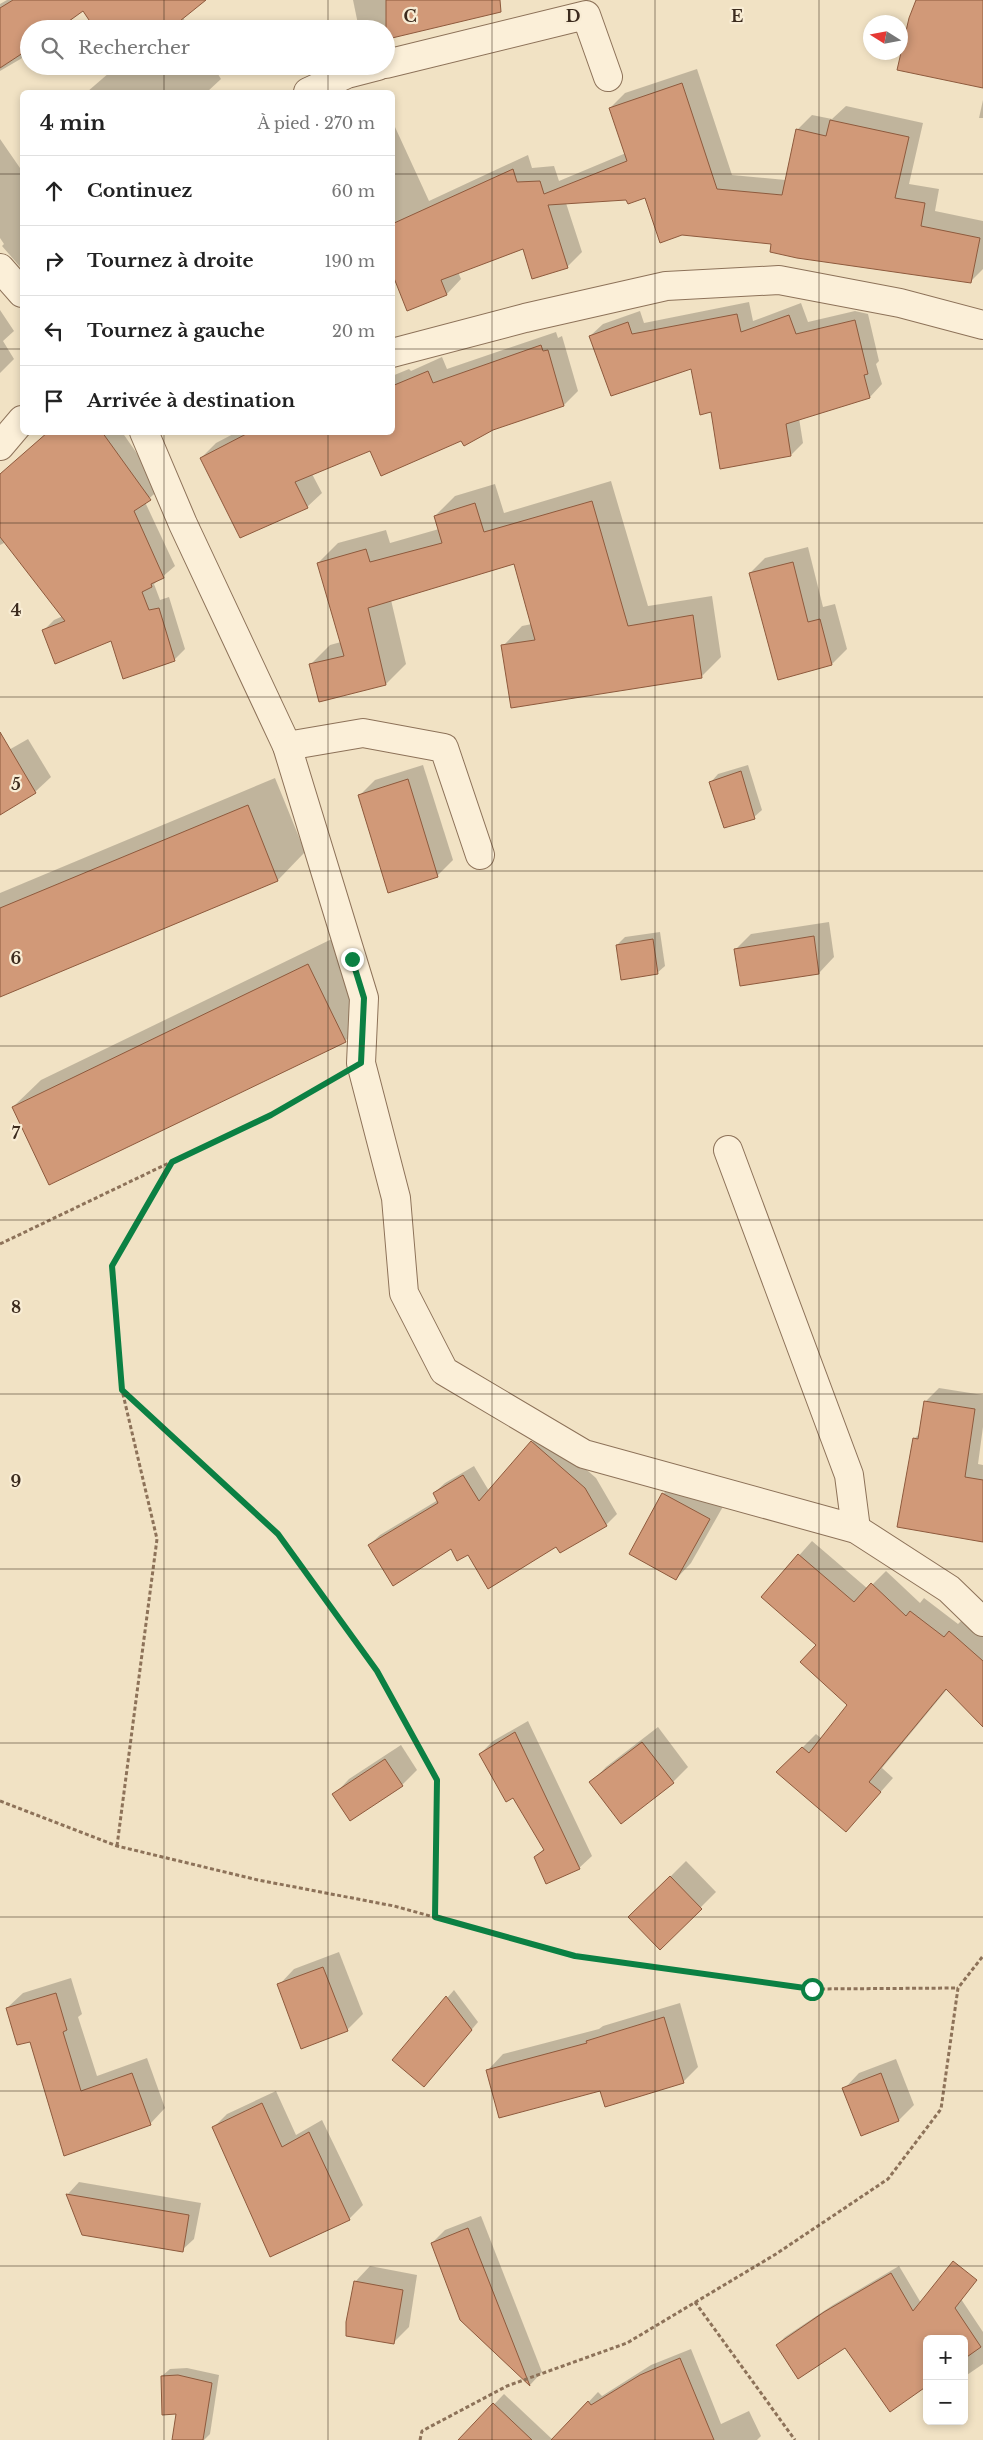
<!DOCTYPE html>
<html lang="fr">
<head>
<meta charset="utf-8">
<style>
  :root { --surface:#fff; --page:#f2f2f2; --text:#222; --muted:#767676; --line:#e0e0e0 }
  body { margin:0; font-family:"Libre Baskerville",serif; background:var(--page); color:var(--text) }
  .controls { position:absolute; right:15px; bottom:15px; display:grid; overflow:hidden; border-radius:8px; box-shadow:0 2px 8px #0003 }
  .controls button { width:45px; height:45px; display:grid; place-items:center; padding:0; border:0; border-bottom:1px solid var(--line); background:var(--surface); color:var(--text); font:25px sans-serif }
  .compass { position:absolute; left:863px; top:15px; width:45px; height:45px; border-radius:50%; background:var(--surface); box-shadow:0 2px 8px #0003; rotate:281deg }
  .stop { position:absolute; width:15px; height:15px; margin:-11px; border:4px solid #0b8043; border-radius:50%; background:#fff }
  .stop.end { background:#0b8043; border-color:#fff; box-shadow:0 1px 5px #0008 }
  .list { margin:0; padding:0; list-style:none }
  h2 { display:flex; justify-content:space-between; align-items:center; height:65px; margin:0; padding:0 20px; font-size:21px }
  h2 small { font-size:16px; font-weight:400; color:var(--muted) }
  .list li { display:grid; grid-template-columns:32px 1fr auto; gap:15px; align-items:center; box-sizing:border-box; height:70px; padding:0 20px; border-top:1px solid var(--line) }
  .list b { display:block; font-size:19px; white-space:nowrap }
  .list em { font-size:16px; font-style:normal; color:var(--muted) }
  .icon { flex:none; width:28px; height:28px; fill:none; stroke:currentColor; stroke-width:2; stroke-linecap:round; stroke-linejoin:round }
  .map { position:relative; flex:none; width:983px; height:2440px; overflow:hidden }
  .search { position:absolute; background:var(--surface); box-shadow:0 2px 8px #0003; left:20px; top:20px; width:375px; height:55px; display:flex; align-items:center; gap:12px; box-sizing:border-box; padding:0 18px; border-radius:28px; color:var(--muted); font-size:19px }
  .panel { position:absolute; background:var(--surface); box-shadow:0 2px 8px #0003; left:20px; top:90px; width:375px; height:345px; border-radius:8px }
  .map>svg:first-child { display:block }
</style>
</head>
<body>
<div class="map">
<svg width="983" height="2440" viewBox="0 0 983 2440">
  <rect width="100%" height="100%" fill="#f1e2c4"/>
  <g fill="#0003">
    <path d="M7 0H184L182 16 190 29H96L84 10 29 29V54L0 71V4Z"/>
    <path d="M353 0H463L386 29H359Z"/>
    <path d="M117 66H213L221 79 207 92H87Z"/>
    <path d="M697 69 732 175 786 180 797 130 812 115 832 119 846 106 923 123 909 184 939 189 935 211 983 221V269L970 282 646 196 566 203 582 252 567 267 524 247 458 272 461 279 447 294 392 264V128L395 127 429 201 528 155 532 168 554 166 559 181 626 153 610 108 625 93Z"/>
    <path d="M983 100V118H979Z"/>
    <path d="M0 139 20 168 22 166V269L2 246 4 244 0 238Z"/>
    <path d="M749 302 753 321 801 303 808 322 855 311 868 314 879 361 876 364 882 384 870 397 799 418 803 443 791 455 712 411 692 367 590 336 603 324 640 311 644 323Z"/>
    <path d="M0 310 14 331 3 341 14 359 0 373Z"/>
    <path d="M556 332 558 338 562 336 578 391 564 405 462 439 371 450 312 474 322 493 307 507 201 458 216 443 237 432H392V376L409 369 411 371 442 357 447 369Z"/>
    <path d="M48 432H122L161 488 145 502 175 566 154 584 160 600 169 597 185 649 174 660 112 639 43 631 54 620 63 616 6 542 0 545V475Z"/>
    <path d="M611 481 648 606 712 596 721 657 701 677 503 646 522 626 532 624 515 563 391 600 406 664 386 684 311 664 330 645 341 642 318 563 338 543 386 530 390 543 439 529 435 516 455 496 495 484 504 513Z"/>
    <path d="M808 547 823 607 835 604 847 649 832 664 779 678 750 573 765 558Z"/>
    <path d="M28 739 51 777 35 792 0 813V755Z"/>
    <path d="M423 765 453 860 437 876 360 795 375 780Z"/>
    <path d="M748 765 762 810 754 817 711 782 718 774Z"/>
    <path d="M275 778 305 852 278 880 0 996V893Z"/>
    <path d="M829 922 834 957 819 973 741 985 736 949 751 934Z"/>
    <path d="M660 932 665 966 657 973 617 945 625 937Z"/>
    <path d="M336 937 373 1013 345 1041 13 1107 41 1080Z"/>
    <path d="M939 1388 983 1395V1427L978 1464 983 1465V1540L914 1439 921 1432 925 1402Z"/>
    <path d="M542 1431 596 1478 617 1514 606 1525 557 1545 469 1553 452 1547 369 1545 380 1535 438 1500 434 1493 445 1483 474 1466 489 1491Z"/>
    <path d="M679 1478 725 1503 691 1563 676 1579 631 1554 663 1494Z"/>
    <path d="M812 1541 868 1589 886 1571 920 1603 924 1598 958 1624 963 1619 983 1636V1719L948 1688 882 1768 893 1778 846 1831 778 1772 816 1734 822 1739 849 1705 817 1645 762 1597Z"/>
    <path d="M528 1721 592 1856 579 1868 535 1857 545 1848 513 1797 480 1754 493 1741Z"/>
    <path d="M658 1727 688 1767 673 1782 591 1783 606 1767Z"/>
    <path d="M401 1745 417 1770 402 1785 334 1795 349 1779Z"/>
    <path d="M686 1861 716 1892 660 1948 630 1917Z"/>
    <path d="M339 1952 363 2014 347 2030 279 1985 294 1969Z"/>
    <path d="M71 1978 82 2014 78 2017 97 2076 147 2058 165 2108 150 2124 65 2154 30 2040 7 2008 23 1993Z"/>
    <path d="M454 1990 478 2022 431 2078 394 2060Z"/>
    <path d="M680 2003 698 2067 683 2082 601 2090 488 2070 503 2054 599 2029 603 2026Z"/>
    <path d="M896 2059 914 2105 899 2120 862 2135 844 2089 859 2073Z"/>
    <path d="M276 2091 296 2135 322 2120 363 2205 349 2219 214 2127 227 2114Z"/>
    <path d="M79 2182 201 2203 194 2239 182 2250 83 2234 68 2194Z"/>
    <path d="M481 2216 542 2372 530 2385 461 2320 432 2243 445 2230Z"/>
    <path d="M370 2266 417 2275 409 2327 393 2343 355 2282Z"/>
    <path d="M899 2266 921 2303 945 2275 983 2332V2364L964 2377V2339L777 2345 785 2337 833 2305Z"/>
    <path d="M691 2349 721 2424 749 2411 761 2436 757 2440H553L598 2392 602 2396 651 2365Z"/>
    <path d="M187 2368 219 2375 210 2434 204 2440H192L177 2413 162 2376 170 2369Z"/>
    <path d="M504 2394 553 2440H460Z"/>
  </g>
  <g fill="#d19978" stroke="#8e5a3d">
    <path d="M13 0H206L170 29H95L83 11 58 29H29V49L0 68V8Z"/>
    <path d="M386 0H500L501 12 392 38V36L386 38Z"/>
    <path d="M916 0H983V88L897 70 909 18Z"/>
    <path d="M682 83 717 189 782 195 796 129 826 136 830 120 909 137 895 198 925 203 921 226 980 238 971 283 797 258 770 252 771 244 682 235 660 243 645 198 628 204 626 200 548 205 568 268 532 279 523 249 441 280 447 295 407 311 392 273V224L513 169 517 182 540 181 544 194 627 161 609 108Z"/>
    <path d="M737 314 741 332 789 315 796 334 855 320 868 374 864 375 870 398 786 424 791 456 720 469 711 412 700 415 691 369 611 396 589 336 628 322 632 334Z"/>
    <path d="M541 345 543 351 548 350 564 406 493 430 464 446 461 441 381 476 370 451 295 482 308 508 240 538 200 458 250 432H392V386L428 371 433 383Z"/>
    <path d="M48 432H102L151 500 134 511 164 578 151 584 152 587 142 592 149 610 159 608 175 661 123 679 111 641 55 664 42 630 65 621 0 537V474Z"/>
    <path d="M592 501 628 626 693 615 702 678 511 708 501 645 535 640 514 564 368 608 386 685 319 702 309 664 344 656 317 563 366 549 370 562 442 543 434 516 475 503 484 532Z"/>
    <path d="M793 562 808 622 820 619 832 665 778 680 749 573Z"/>
    <path d="M0 732 36 793 0 815Z"/>
    <path d="M741 771 755 819 724 828 709 782Z"/>
    <path d="M408 779 438 877 388 893 358 795Z"/>
    <path d="M248 805 278 881 0 997V908Z"/>
    <path d="M814 936 819 974 740 986 734 949Z"/>
    <path d="M653 939 658 974 621 980 616 945Z"/>
    <path d="M308 964 346 1042 49 1185 12 1107Z"/>
    <path d="M924 1401 975 1409 965 1477 983 1480V1542L897 1527 913 1438 918 1439Z"/>
    <path d="M531 1441 585 1488 607 1526 560 1553 556 1547 488 1589 468 1555 457 1561 451 1549 393 1586 368 1545 438 1503 433 1493 463 1475 479 1501Z"/>
    <path d="M662 1493 710 1519 676 1580 629 1554Z"/>
    <path d="M798 1554 854 1602 871 1583 906 1616 910 1611 944 1637 949 1631 983 1661V1727L946 1689 869 1782 881 1792 846 1832 776 1772 802 1747 809 1753 847 1705 800 1662 816 1645 761 1597Z"/>
    <path d="M515 1732 580 1869 546 1884 534 1857 544 1850 513 1798 506 1802 479 1754Z"/>
    <path d="M642 1742 674 1783 621 1824 589 1782Z"/>
    <path d="M385 1759 403 1786 350 1821 332 1794Z"/>
    <path d="M670 1876 702 1909 660 1950 628 1917Z"/>
    <path d="M323 1967 348 2031 301 2049 277 1984Z"/>
    <path d="M56 1993 67 2030 63 2032 81 2091 132 2073 151 2125 64 2156 30 2042 17 2045 6 2008Z"/>
    <path d="M446 1996 472 2030 424 2087 392 2060Z"/>
    <path d="M664 2017 684 2083 605 2107 600 2091 499 2118 486 2070 587 2043 586 2041Z"/>
    <path d="M881 2073 899 2121 861 2136 842 2088Z"/>
    <path d="M262 2103 282 2147 309 2132 350 2220 270 2257 212 2127Z"/>
    <path d="M66 2194 189 2215 183 2252 82 2235Z"/>
    <path d="M468 2228 530 2386 460 2320 431 2243Z"/>
    <path d="M953 2261 977 2280 955 2308 981 2347 964 2359V2339H927V2386L890 2412 845 2348 798 2379 776 2345 824 2312 891 2273 913 2311Z"/>
    <path d="M354 2281 403 2290 394 2344 346 2336V2322Z"/>
    <path d="M680 2358 714 2440H551L588 2401 591 2405 640 2375Z"/>
    <path d="M178 2375 212 2383 203 2440H172L176 2414 162 2415 161 2376Z"/>
    <path d="M493 2403 532 2440H458Z"/>
  </g>
  <g fill="none" stroke-linecap="round" stroke-linejoin="round">
    <g stroke="#8d7259" stroke-width="30">
      <g id="minor">
        <path d="M386 64 586 15 608 77"/>
        <path d="M308 92 347 74 378 66"/>
        <path d="M0 268 22 293"/>
        <path d="M392 353 525 318 666 286 779 280 900 303 983 325"/>
        <path d="M144 432 183 524 287 746 364 998 361 1063 396 1198 404 1293 444 1371 584 1454 856 1529 949 1589 983 1622"/>
        <path d="M0 446 22 420"/>
        <path d="M287 746 363 733 444 748 480 855"/>
        <path d="M728 1150 849 1475 856 1529"/>
      </g>
    </g>
    <g stroke="#8d7259" stroke-width="3" stroke-dasharray="4 2.5" stroke-linecap="butt">
      <path d="M0 1244 171 1162"/>
      <path d="M123 1391 278 1534 377 1671 437 1780 435 1917"/>
      <path d="M0 1801 117 1846 258 1880 394 1906 575 1956 812 1989 958 1988"/>
      <path d="M117 1846 157 1539 122 1390 112 1266 171 1162 271 1115 329 1081"/>
      <path d="M695 2302 795 2440"/>
      <path d="M420 2440 422 2431 507 2386 627 2343 776 2254 888 2179 941 2109 958 1988 983 1956"/>
    </g>
    <use href="#minor" stroke="#fbefd8" stroke-width="28"/>
  </g>
  <g fill="none" stroke-linecap="round" stroke-linejoin="round">
    <path stroke="#0b8043" stroke-width="6" d="M352 959 364 998 361 1063 271 1115 172 1162 112 1266 122 1390 278 1534 377 1671 437 1780 435 1917 575 1956 812 1989"/>
  </g>
  <path fill="none" stroke="#3c2b1e" stroke-width="1" stroke-opacity="0.55" d="M164 0V29M328 0V29M492 0V2440M655 0V2440M819 0V2440M164 66V92M328 66V92M0 174H22M392 174H983M0 349H22M392 349H983M164 432V2440M328 432V2440M0 523H983M0 697H983M0 871H983M0 1046H983M0 1220H983M0 1394H983M0 1569H983M0 1743H983M0 1917H983M0 2091H983M0 2266H983"/>
  <g font-size="16" text-anchor="middle" font-weight="bold" fill="#3c2b1e" stroke="#f8ecd4" stroke-width="4.5" stroke-linejoin="round" paint-order="stroke">
    <text x="410" y="22">C</text>
    <text x="573" y="22">D</text>
    <text x="737" y="22">E</text>
    <text x="16" y="616">4</text>
    <text x="16" y="790">5</text>
    <text x="16" y="964">6</text>
    <text x="16" y="1139">7</text>
    <text x="16" y="1313">8</text>
    <text x="16" y="1487">9</text>
  </g>
</svg>
<div class="controls">
<button>+</button>
<button>−</button>
</div>
<svg class="compass" viewBox="-18 -18 36 36"><path d="M0-13l5 13h-10z" fill="#e53935"/><path d="M0 13l5-13h-10z" fill="#767676"/></svg>
<div class="stop" style="left:812px;top:1989px"></div>
<div class="stop end" style="left:352px;top:959px"></div>
<div class="search"><svg class="icon" aria-label="search" viewBox="0 0 24 24"><circle cx="10" cy="10" r="6"/><path d="M15 15l6 6"/></svg>Rechercher</div>
<section class="panel">
<h2>4 min<small>À pied · 270 m</small></h2>
<ul class="list">
<li><svg class="icon" aria-label="ahead" viewBox="0 0 24 24"><path d="M12 20V5M6 11l6-6 6 6"/></svg><div><b>Continuez</b></div><em>60 m</em></li>
<li><svg class="icon" aria-label="right" viewBox="0 0 24 24"><path d="M7 20v-9h11M14 6l5 5-5 5"/></svg><div><b>Tournez à droite</b></div><em>190 m</em></li>
<li><svg class="icon" aria-label="left" viewBox="0 0 24 24"><path d="M17 20v-9H6M10 6l-5 5 5 5"/></svg><div><b>Tournez à gauche</b></div><em>20 m</em></li>
<li><svg class="icon" aria-label="arrive" viewBox="0 0 24 24"><path d="M6 21V4h12l-3 4 3 4H6"/></svg><div><b>Arrivée à destination</b></div></li>
</ul>
</section>
</div>
</body>
</html>
